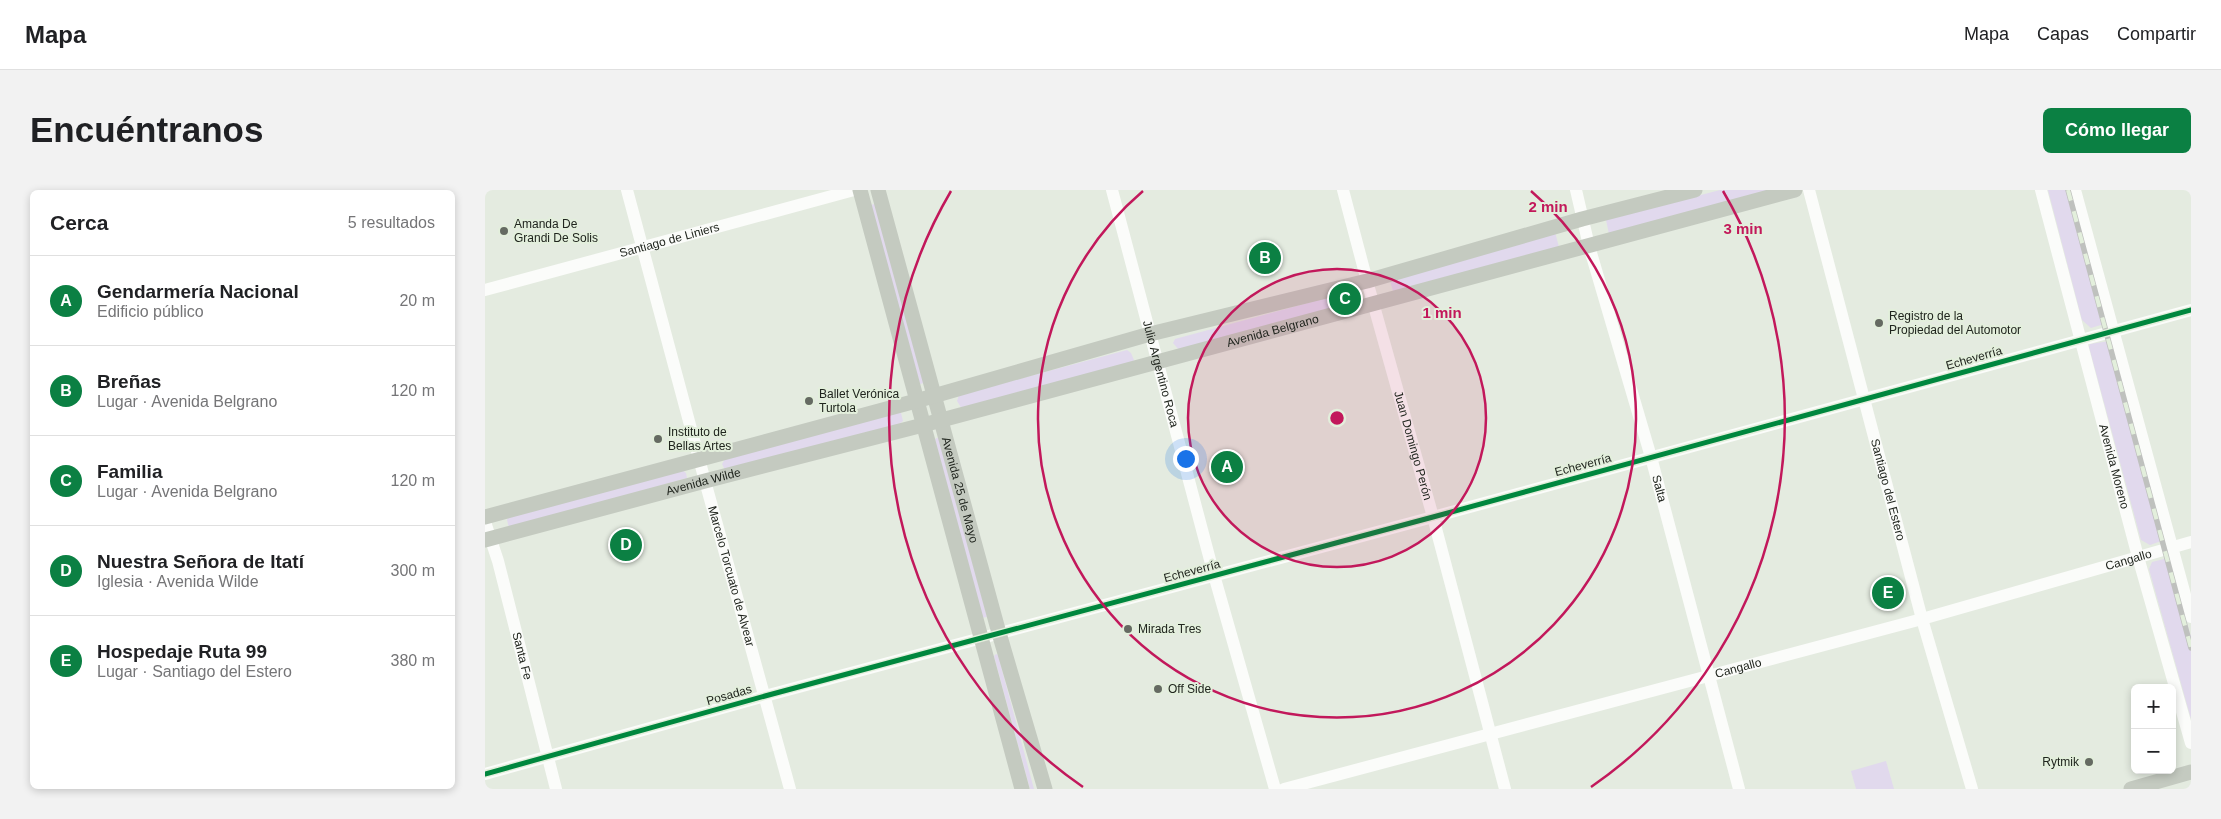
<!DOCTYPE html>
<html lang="es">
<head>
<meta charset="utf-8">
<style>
  :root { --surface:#fff; --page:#f2f2f2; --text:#202124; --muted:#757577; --line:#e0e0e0; --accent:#0b8043 }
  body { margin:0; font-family:Helvetica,sans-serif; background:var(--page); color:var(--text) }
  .controls { position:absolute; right:15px; bottom:15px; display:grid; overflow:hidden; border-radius:8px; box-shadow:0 2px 8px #0003 }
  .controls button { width:45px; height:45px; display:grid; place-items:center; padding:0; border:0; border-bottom:1px solid var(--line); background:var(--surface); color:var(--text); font:25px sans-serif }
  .you { position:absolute; left:700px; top:268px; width:18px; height:18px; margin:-12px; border:4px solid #fff; border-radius:50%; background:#1a73e8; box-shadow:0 0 0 8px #1a73e833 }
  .badge { display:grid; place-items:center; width:32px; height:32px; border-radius:50%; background:var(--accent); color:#fff; font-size:16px; font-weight:700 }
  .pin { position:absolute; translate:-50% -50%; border:2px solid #fff; box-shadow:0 1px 5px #0006 }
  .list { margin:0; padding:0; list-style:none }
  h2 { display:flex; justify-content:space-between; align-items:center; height:65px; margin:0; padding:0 20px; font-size:21px }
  h2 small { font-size:16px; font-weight:400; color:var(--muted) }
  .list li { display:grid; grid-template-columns:32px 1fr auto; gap:15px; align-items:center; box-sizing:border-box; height:90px; padding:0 20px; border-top:1px solid var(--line) }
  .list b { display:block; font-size:19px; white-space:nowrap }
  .list p { margin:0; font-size:16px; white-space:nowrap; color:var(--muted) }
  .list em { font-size:16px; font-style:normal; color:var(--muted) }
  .map { position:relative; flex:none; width:1706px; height:599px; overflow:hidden; border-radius:8px }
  header { display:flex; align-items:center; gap:30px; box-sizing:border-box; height:70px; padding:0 25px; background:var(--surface); border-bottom:1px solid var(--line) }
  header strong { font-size:24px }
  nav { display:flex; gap:28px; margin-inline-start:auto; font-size:18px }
  .intro { display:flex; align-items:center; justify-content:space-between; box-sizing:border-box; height:120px; padding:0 30px }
  h1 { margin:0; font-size:35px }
  .button { padding:12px 22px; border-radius:8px; background:var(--accent); color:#fff; font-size:18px; font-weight:700 }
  main { display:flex; gap:30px; padding:0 30px }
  aside { flex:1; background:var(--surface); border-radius:8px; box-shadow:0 2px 8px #0003 }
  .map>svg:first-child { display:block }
</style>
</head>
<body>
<header>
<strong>Mapa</strong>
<nav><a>Mapa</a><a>Capas</a><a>Compartir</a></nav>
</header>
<div class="intro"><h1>Encuéntranos</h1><a class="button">Cómo llegar</a></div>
<main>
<aside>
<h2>Cerca<small>5 resultados</small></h2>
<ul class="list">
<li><span class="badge">A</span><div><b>Gendarmería Nacional</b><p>Edificio público</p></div><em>20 m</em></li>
<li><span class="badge">B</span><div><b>Breñas</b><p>Lugar · Avenida Belgrano</p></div><em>120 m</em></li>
<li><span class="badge">C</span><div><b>Familia</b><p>Lugar · Avenida Belgrano</p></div><em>120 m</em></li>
<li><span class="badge">D</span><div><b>Nuestra Señora de Itatí</b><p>Iglesia · Avenida Wilde</p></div><em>300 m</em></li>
<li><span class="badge">E</span><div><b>Hospedaje Ruta 99</b><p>Lugar · Santiago del Estero</p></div><em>380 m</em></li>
</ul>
</aside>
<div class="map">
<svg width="1706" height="599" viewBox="0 0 1706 599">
  <rect width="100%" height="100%" fill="#e4ebe0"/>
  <g fill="#e1d9ed">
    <path d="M1235 0H1288L1124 44 1121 30Z"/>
    <path d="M1563 0H1587L1622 133 1606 138 1597 130Z"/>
    <path d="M390 14 442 192 435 194 385 15Z"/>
    <path d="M1070 42 1074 57 908 101 905 91Z"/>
    <path d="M863 102 866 104V114L694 160 688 153 690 149Z"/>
    <path d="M1625 151 1679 350 1665 355 1656 350 1604 157 1605 154Z"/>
    <path d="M642 160 646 163 649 170 647 173 477 219 472 211 474 205Z"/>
    <path d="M410 223H416L418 231 414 234 240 280 237 274 240 269Z"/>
    <path d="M454 247 502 427 496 428 450 249Z"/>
    <path d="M197 280 201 283 202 288 24 338 22 330 23 326Z"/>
    <path d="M1683 368 1706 447V529L1664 379 1667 372Z"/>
    <path d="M511 464 513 465 549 599H545L509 466Z"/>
    <path d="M1401 571 1409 599H1371L1366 581Z"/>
  </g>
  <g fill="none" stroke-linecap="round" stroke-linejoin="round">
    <g stroke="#fbfcfa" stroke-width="12">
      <path id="s1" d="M142 0 220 291 305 599"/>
      <path id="s2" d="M627 0 729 385 790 599"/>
      <path id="s3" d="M858 0 882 91 948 327 1020 599"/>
      <path id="s4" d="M1091 0 1104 56 1166 267 1254 599"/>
      <path id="s5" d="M1324 0 1437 429 1487 599"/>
      <path id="s6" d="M1556 0 1653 367 1706 553"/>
      <path d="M1590 0 1706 427"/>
      <path id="s7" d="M0 100 369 0"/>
      <path id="s8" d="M0 332 13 371 71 599"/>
      <path d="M0 584 280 506 948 327 1706 120"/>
      <path id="s9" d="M799 599 1437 429 1706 352"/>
    </g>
    <g stroke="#c4cac0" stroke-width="15">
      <path d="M375 0 537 599"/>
      <path id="s10" d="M393 0 514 443 560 599"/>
      <path d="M0 327 431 211 665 144 882 91 1097 29 1210 0"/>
      <path id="s11" d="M0 350 220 291 438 235 1310 0"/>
      <path d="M1646 599 1706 582"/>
    </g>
    <g stroke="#bfc1be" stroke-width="5.5">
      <path id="rail" d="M1583 0 1706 458"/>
    </g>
    <use href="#rail" stroke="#e3efdc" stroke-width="4" stroke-dasharray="11" stroke-linecap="butt"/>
    <g stroke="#e3efdc" stroke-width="8">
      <path id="cycleway" d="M0 584 280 506 948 327 1706 120"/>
    </g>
    <use href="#cycleway" stroke="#00873e" stroke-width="5"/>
  </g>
  <circle cx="852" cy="228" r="149" fill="#c2185b" fill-opacity=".12"/>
  <g fill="none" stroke="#c2185b" stroke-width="2.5">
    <circle cx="852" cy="228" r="149"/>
    <path d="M1046 1A299 299 0 1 1 658 1"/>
    <path d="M598 597A448 448 0 0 1 466 1M1238 1A448 448 0 0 1 1106 597"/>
  </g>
  <g fill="#656a62" stroke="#e3efdc" stroke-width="2">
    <circle cx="19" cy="41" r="5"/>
    <circle cx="1394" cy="133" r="5"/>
    <circle cx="324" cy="211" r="5"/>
    <circle cx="173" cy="249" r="5"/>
    <circle cx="643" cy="439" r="5"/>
    <circle cx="673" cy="499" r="5"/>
    <circle cx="1604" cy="572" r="5"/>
  </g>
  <g text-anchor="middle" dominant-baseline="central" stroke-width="4" stroke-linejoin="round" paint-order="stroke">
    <g font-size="12" fill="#20251e" stroke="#e3efdc" text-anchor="start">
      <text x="29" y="34">Amanda De<tspan x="29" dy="14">Grandi De Solis</tspan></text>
      <text x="1404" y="126">Registro de la<tspan x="1404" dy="14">Propiedad del Automotor</tspan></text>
      <text x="334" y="204">Ballet Verónica<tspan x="334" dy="14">Turtola</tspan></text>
      <text x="183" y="242">Instituto de<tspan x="183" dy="14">Bellas Artes</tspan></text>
      <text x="653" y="439">Mirada Tres</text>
      <text x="683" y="499">Off Side</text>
      <text x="1594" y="572" text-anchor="end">Rytmik</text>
    </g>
    <g font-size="12" fill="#20251e" stroke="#e3efdc">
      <text stroke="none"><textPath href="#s7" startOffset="191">Santiago de Liniers</textPath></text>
      <text stroke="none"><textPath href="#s11" startOffset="815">Avenida Belgrano</textPath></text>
      <text transform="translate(1489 168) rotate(-16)">Echeverría</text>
      <text stroke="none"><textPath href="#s2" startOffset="190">Julio Argentino Roca</textPath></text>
      <text stroke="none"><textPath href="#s3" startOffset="265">Juan Domingo Perón</textPath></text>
      <text transform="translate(1098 275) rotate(-15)">Echeverría</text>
      <text stroke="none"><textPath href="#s6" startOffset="286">Avenida Moreno</textPath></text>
      <text stroke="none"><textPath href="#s11" startOffset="226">Avenida Wilde</textPath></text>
      <text stroke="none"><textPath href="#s4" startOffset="310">Salta</textPath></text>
      <text stroke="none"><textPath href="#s10" startOffset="311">Avenida 25 de Mayo</textPath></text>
      <text stroke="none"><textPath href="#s5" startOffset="310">Santiago del Estero</textPath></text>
      <text stroke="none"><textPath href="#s9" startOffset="875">Cangallo</textPath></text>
      <text transform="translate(707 381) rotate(-15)">Echeverría</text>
      <text stroke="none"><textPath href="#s1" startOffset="400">Marcelo Torcuato de Alvear</textPath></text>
      <text stroke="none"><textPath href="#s8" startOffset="139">Santa Fe</textPath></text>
      <text stroke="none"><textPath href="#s9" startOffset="470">Cangallo</textPath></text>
      <text transform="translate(244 505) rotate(-16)">Posadas</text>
    </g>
  </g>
  <circle cx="852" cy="228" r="8" fill="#c2185b" stroke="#e3efdc" stroke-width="2.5"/>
  <g font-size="15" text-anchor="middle" font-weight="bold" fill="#c2185b" stroke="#e3efdc" stroke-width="4" stroke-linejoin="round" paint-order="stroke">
    <text x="1063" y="22">2 min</text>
    <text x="1258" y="44">3 min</text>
    <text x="957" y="128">1 min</text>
  </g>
</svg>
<div class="controls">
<button>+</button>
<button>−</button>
</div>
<div class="you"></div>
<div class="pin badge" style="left:742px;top:277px">A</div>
<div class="pin badge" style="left:780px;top:68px">B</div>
<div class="pin badge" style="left:860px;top:109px">C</div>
<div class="pin badge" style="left:141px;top:355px">D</div>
<div class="pin badge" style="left:1403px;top:403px">E</div>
</div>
</main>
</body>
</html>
